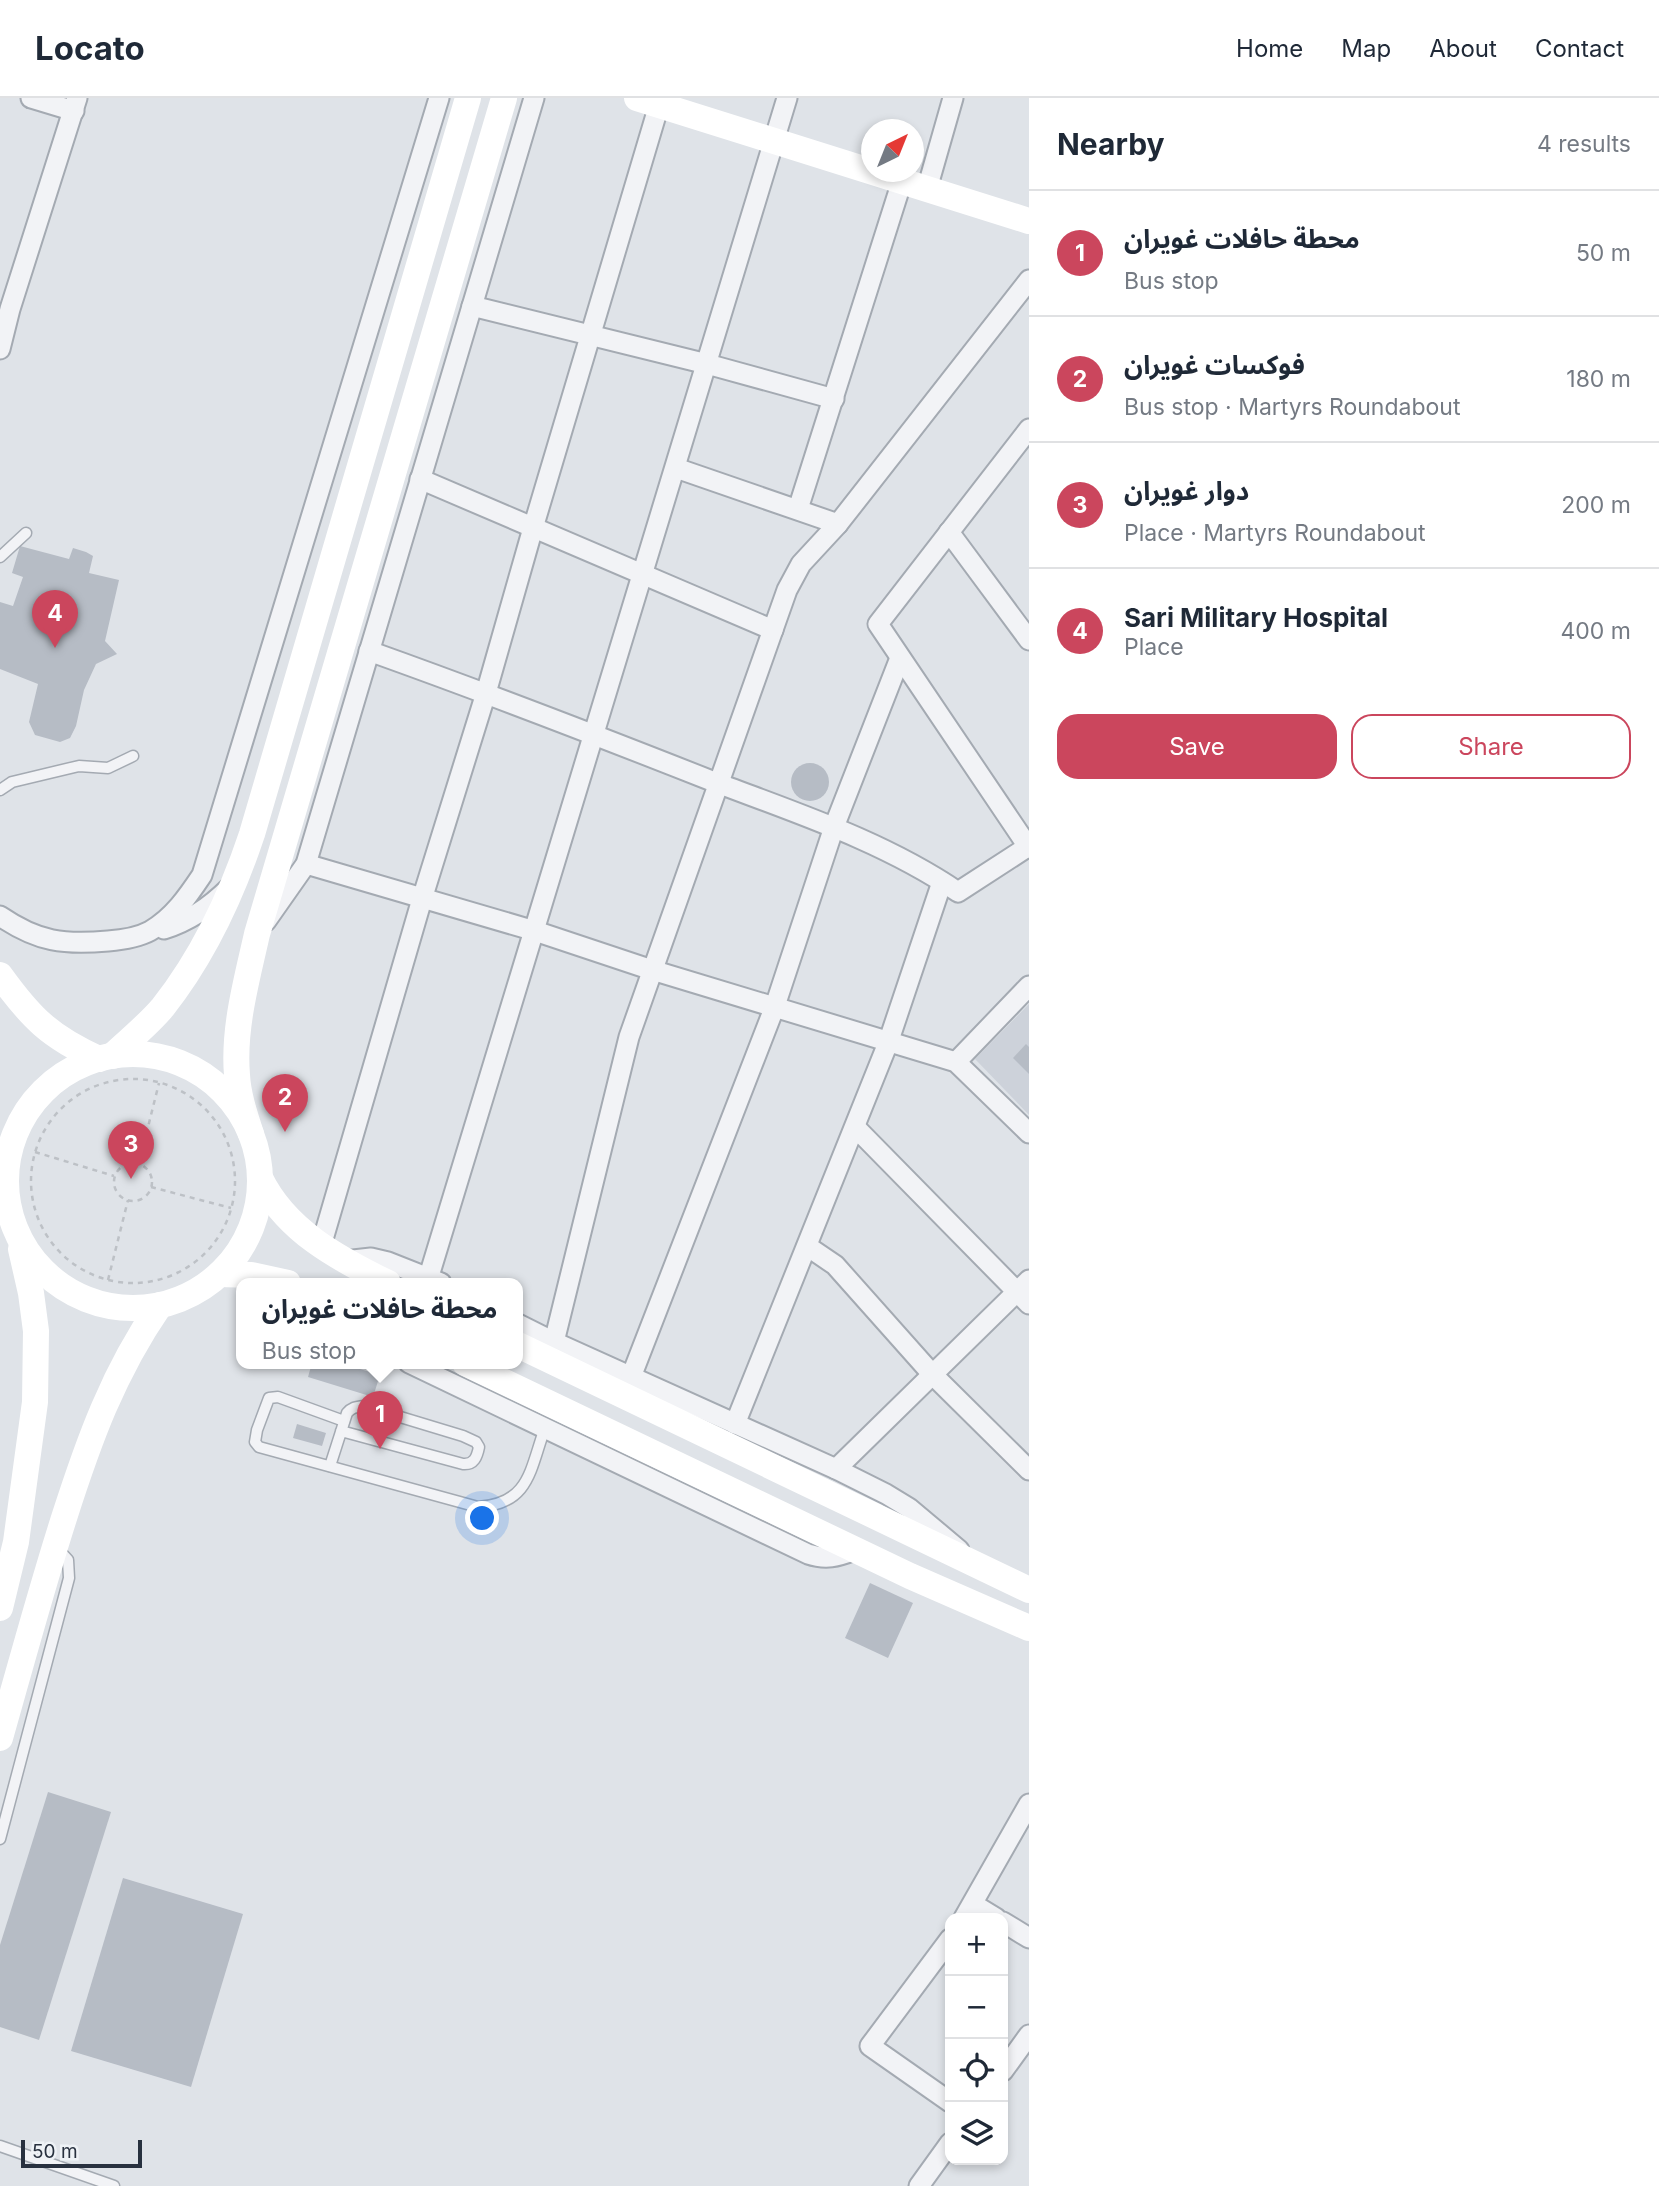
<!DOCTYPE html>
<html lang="en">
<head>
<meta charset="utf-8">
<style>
  :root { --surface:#fff; --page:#f2f2f3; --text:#1f2937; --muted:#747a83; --line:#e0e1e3; --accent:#cb465d }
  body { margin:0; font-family:Inter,"Noto Sans Arabic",sans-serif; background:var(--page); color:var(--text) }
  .controls { position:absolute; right:21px; bottom:21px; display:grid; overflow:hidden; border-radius:14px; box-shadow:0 4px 10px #0003 }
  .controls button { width:63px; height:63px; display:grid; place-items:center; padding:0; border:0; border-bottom:2px solid var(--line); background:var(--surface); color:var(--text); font:35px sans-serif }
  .compass { position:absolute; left:861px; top:21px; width:63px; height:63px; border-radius:50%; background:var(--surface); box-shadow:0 4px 10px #0003; rotate:43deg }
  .scale { position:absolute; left:21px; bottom:18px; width:121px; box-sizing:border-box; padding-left:7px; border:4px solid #28313f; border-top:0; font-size:19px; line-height:24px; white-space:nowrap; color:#28313f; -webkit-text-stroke:5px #eef2f6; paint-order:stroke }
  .you { position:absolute; left:483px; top:1421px; width:24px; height:24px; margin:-18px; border:5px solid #fff; border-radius:50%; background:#1a73e8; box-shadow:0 0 0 10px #1a73e833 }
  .badge { display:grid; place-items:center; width:46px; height:46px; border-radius:50%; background:var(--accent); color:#fff; font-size:23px; font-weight:700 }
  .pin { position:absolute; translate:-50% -58px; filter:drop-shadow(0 2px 4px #0008) }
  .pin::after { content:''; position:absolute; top:37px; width:24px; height:21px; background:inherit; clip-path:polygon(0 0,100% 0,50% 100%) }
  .popup { position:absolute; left:236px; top:1180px; width:287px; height:91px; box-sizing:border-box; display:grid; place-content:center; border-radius:14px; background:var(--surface); filter:drop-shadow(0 2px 5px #0005); font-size:23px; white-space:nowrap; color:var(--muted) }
  .popup b { font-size:26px; color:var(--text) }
  .popup::after { content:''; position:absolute; left:50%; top:100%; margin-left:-14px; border:14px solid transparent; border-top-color:var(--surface) }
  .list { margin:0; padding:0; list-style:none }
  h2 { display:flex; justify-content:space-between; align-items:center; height:91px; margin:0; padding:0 28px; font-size:30px }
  h2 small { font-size:23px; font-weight:400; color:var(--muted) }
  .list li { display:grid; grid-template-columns:46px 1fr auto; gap:21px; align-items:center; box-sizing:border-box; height:126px; padding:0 28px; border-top:2px solid var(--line) }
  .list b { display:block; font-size:26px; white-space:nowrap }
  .list p { margin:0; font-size:23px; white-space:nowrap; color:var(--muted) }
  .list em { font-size:23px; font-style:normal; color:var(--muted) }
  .actions { display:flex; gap:14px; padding:21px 28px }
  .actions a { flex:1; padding:16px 0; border:2px solid var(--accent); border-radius:21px; text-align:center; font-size:24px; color:var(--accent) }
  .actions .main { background:var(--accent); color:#fff }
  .icon { flex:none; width:38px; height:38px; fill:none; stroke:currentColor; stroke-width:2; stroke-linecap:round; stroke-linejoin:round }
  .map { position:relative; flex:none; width:1029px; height:2088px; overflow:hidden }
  header { display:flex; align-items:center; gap:42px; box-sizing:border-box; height:98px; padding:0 35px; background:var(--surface); border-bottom:2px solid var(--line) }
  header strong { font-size:33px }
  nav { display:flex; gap:38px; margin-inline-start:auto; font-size:24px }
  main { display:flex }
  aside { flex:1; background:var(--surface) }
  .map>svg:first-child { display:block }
</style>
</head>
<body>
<header>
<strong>Locato</strong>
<nav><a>Home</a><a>Map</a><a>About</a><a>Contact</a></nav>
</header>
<main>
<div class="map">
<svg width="1029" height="2088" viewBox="0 0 1029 2088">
  <rect width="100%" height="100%" fill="#dfe3e8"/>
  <path fill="#cdd2da" d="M1029 906V1017L975 961Z"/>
  <g fill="#b6bcc5">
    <path d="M20 448 69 461 73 450 86 454 93 458 89 475 119 482 105 543 117 556 96 566 84 592 76 628 70 640 60 644 35 637 29 624 38 586 0 571V504L13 508 23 479 12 475Z"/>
    <circle cx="810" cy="684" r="19"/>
    <path d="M1026 946 1029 949V976L1013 960Z"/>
    <path d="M312 1265H340L380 1277 373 1299 308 1279Z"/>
    <path d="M297 1326 326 1335 322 1348 293 1340Z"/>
    <path d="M870 1485 913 1505 888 1560 845 1540Z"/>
    <path d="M48 1694 111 1714 39 1942 0 1929V1847Z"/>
    <path d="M123 1780 243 1816 191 1989 71 1953Z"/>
  </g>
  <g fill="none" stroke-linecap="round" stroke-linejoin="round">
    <g stroke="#a4aab2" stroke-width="13">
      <g id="lane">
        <path d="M0 459 26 435"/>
        <path d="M0 692 12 684 79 668 108 670 133 658"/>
        <path d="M344 1323 278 1299 269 1300 257 1332 255 1344 259 1349 478 1409C530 1406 530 1371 545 1330"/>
        <path d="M330 1368 347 1315C352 1309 356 1309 364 1308L463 1338 476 1344 479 1349C477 1359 474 1367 463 1366L341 1333"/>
        <path d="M0 1741 69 1480 68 1462 57 1450"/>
        <path d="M0 2048 114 2088"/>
      </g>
    </g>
    <g stroke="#a4aab2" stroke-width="23">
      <g id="street">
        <path d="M31 0 74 13"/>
        <path d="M927 91 953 0"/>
        <path d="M472 208 707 266 834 301"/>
        <path d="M0 251 10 211 77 0"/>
        <path d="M1029 331 878 526 1029 750"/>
        <path d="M676 370 838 426"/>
        <path d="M420 381 773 532"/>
        <path d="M798 411 902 83"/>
        <path d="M949 434 1029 542"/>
        <path d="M369 553C484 594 598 638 712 683 796 715 883 743 958 794L1029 748"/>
        <path d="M306 766 535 833 652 872 956 964 1029 1035"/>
        <path d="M0 818C38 844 64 847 108 843 121 842 139 839 150 833 173 820 188 798 202 777L439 0"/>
        <path d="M266 823 306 766 534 0"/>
        <path d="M164 831C189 823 211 808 229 790"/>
        <path d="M956 964 1029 888"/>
        <path d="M855 1029 1029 1206"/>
        <path d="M321 1148 422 801 486 595 533 430 659 7"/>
        <path d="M807 1148 835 1167 932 1276 1029 1372"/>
        <path d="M344 1163 371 1160 388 1164 441 1185"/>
        <path d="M429 1178 787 0"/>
        <path d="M518 1226 554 1244 836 1371 886 1396 909 1410 959 1452"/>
        <path d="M554 1244 629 939 787 492 801 466 838 426 1029 182"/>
        <path d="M409 1265 808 1456C826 1462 837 1459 855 1452"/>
        <path d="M631 1279 775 908 834 729 900 560"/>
        <path d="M735 1326 888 945 942 784"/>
        <path d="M836 1371 1029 1182"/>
        <path d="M973 1806 996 1820"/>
        <path d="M964 1820 1029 1706"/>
        <path d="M1003 1824 1029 1840"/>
        <path d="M950 1841 870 1948 950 2004"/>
        <path d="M1003 1973 1029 1937"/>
        <path d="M919 2088 950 2045"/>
      </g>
    </g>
    <g stroke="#bdc1c6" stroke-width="2.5" stroke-dasharray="5 5" stroke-linecap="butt">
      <circle cx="133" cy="1083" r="102"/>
      <path d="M35 1054 114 1078"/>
      <circle cx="133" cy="1084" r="19"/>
      <path d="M139 1065 159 985"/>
      <path d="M151 1089 231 1110"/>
      <path d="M108 1182 128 1102"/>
    </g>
    <use href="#lane" stroke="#f2f3f6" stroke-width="10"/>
    <use href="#street" stroke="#f2f3f6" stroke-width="19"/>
    <g stroke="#fff" stroke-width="26">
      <path d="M637 0 1029 123"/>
      <path d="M0 877C31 920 50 939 99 961"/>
      <circle cx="133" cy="1083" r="127"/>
      <path d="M112 958C129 942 148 927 163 909 204 857 231 799 252 736L468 0"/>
      <path d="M251 1036C245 1017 238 997 237 977 233 930 247 881 257 836L504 0"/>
      <path d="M260 1080C285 1132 337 1160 388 1185"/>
      <path d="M220 1176 251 1177 288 1185"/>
      <path d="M518 1247 1029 1492"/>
      <path d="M465 1265 910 1478 1029 1530"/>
      <path d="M0 1510 16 1444 35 1304 36 1233 31 1195 21 1151"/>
      <path d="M0 1640C21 1566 41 1492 64 1420 89 1342 113 1275 160 1207"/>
    </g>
  </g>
</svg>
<div class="controls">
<button>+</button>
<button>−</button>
<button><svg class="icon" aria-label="locate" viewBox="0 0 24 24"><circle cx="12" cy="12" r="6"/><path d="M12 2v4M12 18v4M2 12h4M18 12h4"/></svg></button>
<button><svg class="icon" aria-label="layers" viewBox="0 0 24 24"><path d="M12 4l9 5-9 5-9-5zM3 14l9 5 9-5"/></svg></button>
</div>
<svg class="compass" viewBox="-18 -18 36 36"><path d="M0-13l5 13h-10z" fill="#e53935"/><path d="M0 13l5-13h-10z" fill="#747a83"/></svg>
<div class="scale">50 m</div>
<div class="you"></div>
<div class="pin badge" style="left:380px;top:1351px">1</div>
<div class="popup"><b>محطة حافلات غويران</b>Bus stop</div>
<div class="pin badge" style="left:285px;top:1034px">2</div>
<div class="pin badge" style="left:131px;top:1081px">3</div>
<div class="pin badge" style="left:55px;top:550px">4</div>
</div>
<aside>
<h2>Nearby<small>4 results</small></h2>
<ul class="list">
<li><span class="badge">1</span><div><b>محطة حافلات غويران</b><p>Bus stop</p></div><em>50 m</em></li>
<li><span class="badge">2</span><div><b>فوكسات غويران</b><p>Bus stop · Martyrs Roundabout</p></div><em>180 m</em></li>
<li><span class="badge">3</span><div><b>دوار غويران</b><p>Place · Martyrs Roundabout</p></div><em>200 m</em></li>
<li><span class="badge">4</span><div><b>Sari Military Hospital</b><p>Place</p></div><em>400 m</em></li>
</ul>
<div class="actions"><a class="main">Save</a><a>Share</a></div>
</aside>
</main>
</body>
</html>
